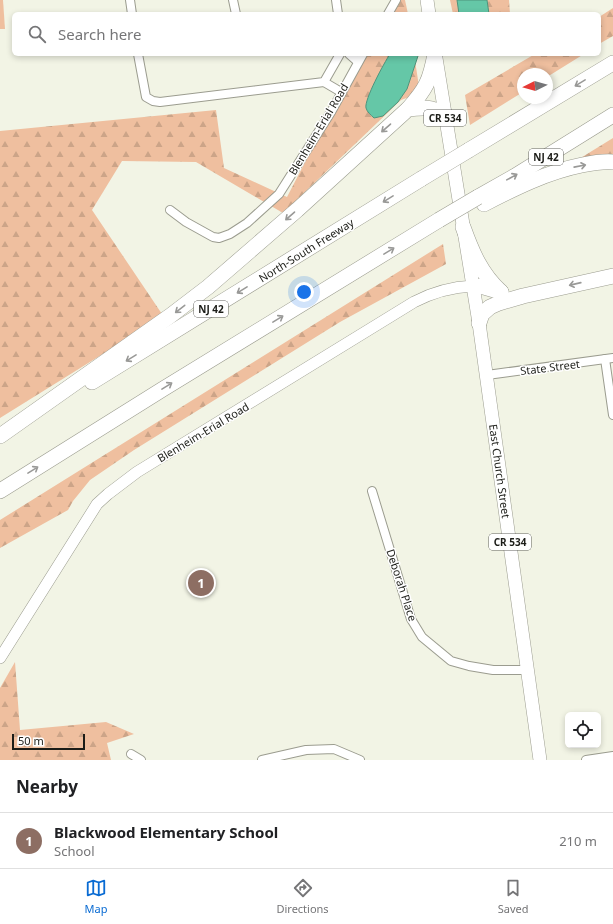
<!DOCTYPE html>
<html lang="en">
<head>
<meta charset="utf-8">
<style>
  :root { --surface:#fff; --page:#f2f2f2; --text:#202124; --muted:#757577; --line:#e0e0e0; --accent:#096bd3 }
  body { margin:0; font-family:"Noto Sans",sans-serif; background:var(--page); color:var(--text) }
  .controls { position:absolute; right:12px; bottom:12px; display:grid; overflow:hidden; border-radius:6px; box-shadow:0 2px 6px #0003 }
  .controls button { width:36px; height:36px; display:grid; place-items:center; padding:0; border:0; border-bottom:1px solid var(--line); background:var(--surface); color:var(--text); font:20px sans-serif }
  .compass { position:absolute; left:517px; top:68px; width:36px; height:36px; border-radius:50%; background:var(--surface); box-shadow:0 2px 6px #0003; rotate:265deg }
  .scale { position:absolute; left:12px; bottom:10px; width:73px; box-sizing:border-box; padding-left:4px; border:2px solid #1c1d18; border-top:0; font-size:11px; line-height:14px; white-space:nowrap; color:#1c1d18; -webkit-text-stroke:3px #fff; paint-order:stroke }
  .you { position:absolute; left:304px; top:292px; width:14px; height:14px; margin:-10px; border:3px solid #fff; border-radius:50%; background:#1a73e8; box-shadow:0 0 0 6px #1a73e833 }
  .badge { display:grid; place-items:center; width:26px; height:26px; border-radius:50%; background:var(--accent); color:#fff; font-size:13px; font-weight:700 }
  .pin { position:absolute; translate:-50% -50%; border:2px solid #fff; box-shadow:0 1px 4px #0006 }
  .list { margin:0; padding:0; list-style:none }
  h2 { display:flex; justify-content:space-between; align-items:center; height:52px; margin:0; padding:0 16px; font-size:17px }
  h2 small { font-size:13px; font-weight:400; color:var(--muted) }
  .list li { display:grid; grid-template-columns:26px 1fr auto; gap:12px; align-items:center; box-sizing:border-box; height:56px; padding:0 16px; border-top:1px solid var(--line) }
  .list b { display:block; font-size:15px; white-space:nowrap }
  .list p { margin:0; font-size:13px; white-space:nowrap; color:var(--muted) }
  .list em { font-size:13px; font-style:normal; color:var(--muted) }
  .icon { flex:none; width:22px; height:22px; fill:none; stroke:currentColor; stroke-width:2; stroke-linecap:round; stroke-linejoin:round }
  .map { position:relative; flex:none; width:613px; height:760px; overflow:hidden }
  .search { position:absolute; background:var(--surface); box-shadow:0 2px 6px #0003; left:12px; right:12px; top:12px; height:44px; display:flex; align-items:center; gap:10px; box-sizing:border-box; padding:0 14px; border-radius:6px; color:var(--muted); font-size:15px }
  .sheet { height:108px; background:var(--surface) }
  nav { display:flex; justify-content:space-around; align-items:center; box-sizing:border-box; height:56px; border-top:1px solid var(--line); background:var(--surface); font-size:11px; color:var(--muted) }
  nav a { display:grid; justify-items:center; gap:2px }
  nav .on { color:var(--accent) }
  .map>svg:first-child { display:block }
</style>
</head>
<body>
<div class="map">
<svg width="613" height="760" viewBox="0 0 613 760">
  <defs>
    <pattern id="forest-firs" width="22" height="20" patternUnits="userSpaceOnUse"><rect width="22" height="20" fill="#efbf9f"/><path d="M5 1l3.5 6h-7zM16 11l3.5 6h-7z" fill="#cca488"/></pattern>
  </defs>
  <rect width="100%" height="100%" fill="#f2f4e5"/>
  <g fill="url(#forest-firs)">
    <path d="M397 0H405L408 14H389Z"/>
    <path d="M450 0H509L510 14H453Z"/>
    <path d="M613 8V36L599 44V17Z"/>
    <path d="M365 54H414L420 93 401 100 283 213 196 162 122 161 92 210 162 314H167L0 418V131L216 110 224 168 287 197 331 112Z"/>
    <path d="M535 54H584L547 77V74H523V92L470 125 465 95Z"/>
    <path d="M613 138V156L579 159Z"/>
    <path d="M443 244 446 264 340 322 134 450 90 480 73 501 68 510 0 548V520Z"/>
    <path d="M15 662 20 730 106 722 134 734 107 743 111 760H0V688Z"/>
  </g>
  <path fill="#efbf9f" d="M0 0H3L5 29H0Z"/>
  <g fill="#65c7a7" stroke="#4f947c">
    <path d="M457 0H487L489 14H459Z"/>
    <path d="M390 54H418V56L407 89 398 102 383 116 374 118C371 115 367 112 366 108 364 100 384 63 390 54Z"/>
  </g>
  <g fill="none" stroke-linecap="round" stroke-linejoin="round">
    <g stroke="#9b9c8f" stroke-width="10">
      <g id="minor">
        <path d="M130 0 132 14"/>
        <path d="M233 0 236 14"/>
        <path d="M336 0 338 14"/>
        <path d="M388 14 396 0"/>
        <path d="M138 54 146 97 153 101 160 102 324 82 340 54"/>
        <path d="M349 54 358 62"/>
        <path d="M324 82 341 92"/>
        <path d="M170 210 186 222 213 237 219 238 230 234 247 223 279 194 331 112 363 54"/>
        <path d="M605 359 613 415"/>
        <path d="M487 375 613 358"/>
        <path d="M372 491 411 619 422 637 451 661 469 666 493 670H528"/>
        <path d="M131 754 141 760"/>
        <path d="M262 760 306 750 334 749 360 760"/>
        <path d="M586 760 613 756"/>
      </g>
    </g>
    <g stroke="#9b9c8f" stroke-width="12">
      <path id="secondary" d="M0 658 97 504 108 494 137 472 414 302C433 292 451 287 473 286"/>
    </g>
    <g stroke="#9b9c8f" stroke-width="14">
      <g id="primary">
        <path d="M427 0 429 14"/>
        <path d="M436 58 479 323 540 760"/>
      </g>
    </g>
    <g stroke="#9b9c8f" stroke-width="16">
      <g id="motorway">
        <path d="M408 109C426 89 430 81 435 54"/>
        <path d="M469 150 613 63"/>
        <path d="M478 197 515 176 613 115"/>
        <path d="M484 204C515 188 547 172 582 165 592 163 603 161 613 162"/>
        <path d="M463 227C472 252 481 274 501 292"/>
        <path d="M473 286 484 287 501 292"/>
        <path d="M479 323 482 314 490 307 499 303 523 296 613 276"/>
        <path d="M92 382 421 179"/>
        <path d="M0 436 170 316 208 287 297 210 408 109C424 107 431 107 445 114"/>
        <path d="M0 491 163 389 439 220"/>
      </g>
    </g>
    <use href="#minor" stroke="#fff" stroke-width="8"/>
    <use href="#secondary" stroke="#fff" stroke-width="11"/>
    <use href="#primary" stroke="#fff" stroke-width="13"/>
    <use href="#motorway" stroke="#fff" stroke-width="15"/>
    <g stroke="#9b9c8f" stroke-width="16" stroke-linecap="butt">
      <g id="motorway-bridge">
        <path d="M421 179 469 150"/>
        <path d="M439 220 478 197"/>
      </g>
    </g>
    <use href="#motorway-bridge" stroke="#fff" stroke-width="15"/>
  </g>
  <defs><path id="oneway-shaft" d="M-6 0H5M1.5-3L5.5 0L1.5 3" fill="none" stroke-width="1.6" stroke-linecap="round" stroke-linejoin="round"/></defs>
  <g stroke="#999997">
    <use href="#oneway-shaft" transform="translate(580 83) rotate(149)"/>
    <use href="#oneway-shaft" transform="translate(386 128) rotate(139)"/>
    <use href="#oneway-shaft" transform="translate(580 166) rotate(-11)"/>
    <use href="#oneway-shaft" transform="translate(512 177) rotate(-29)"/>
    <use href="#oneway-shaft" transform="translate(388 199) rotate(148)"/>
    <use href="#oneway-shaft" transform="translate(290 216) rotate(139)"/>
    <use href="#oneway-shaft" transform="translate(389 251) rotate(-31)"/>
    <use href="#oneway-shaft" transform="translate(575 284) rotate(167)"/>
    <use href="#oneway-shaft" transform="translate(242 290) rotate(148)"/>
    <use href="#oneway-shaft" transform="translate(180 309) rotate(142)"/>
    <use href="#oneway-shaft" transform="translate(278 319) rotate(-31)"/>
    <use href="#oneway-shaft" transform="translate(131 358) rotate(148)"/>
    <use href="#oneway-shaft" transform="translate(167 386) rotate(-32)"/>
    <use href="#oneway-shaft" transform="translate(33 470) rotate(-32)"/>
  </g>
  <g text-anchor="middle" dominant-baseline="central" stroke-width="3" stroke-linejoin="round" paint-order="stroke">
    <g fill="#fff" stroke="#60615d" stroke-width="1">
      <rect x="424" y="110" width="42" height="16" rx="3"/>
      <rect x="529" y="149" width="34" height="16" rx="3"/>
      <rect x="194" y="301" width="34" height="16" rx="3"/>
      <rect x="489" y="534" width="42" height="16" rx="3"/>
    </g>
    <g font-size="10" font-weight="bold" fill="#1c1d18">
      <text x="445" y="118">CR 534</text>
      <text x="546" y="157">NJ 42</text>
      <text x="211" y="309">NJ 42</text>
      <text x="510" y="542">CR 534</text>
    </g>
    <g font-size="11" fill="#1c1d18" stroke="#fff">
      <text transform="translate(318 129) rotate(-59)">Blenheim-Erial Road</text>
      <text transform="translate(306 250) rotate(-32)">North-South Freeway</text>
      <text transform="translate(550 367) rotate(-7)">State Street</text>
      <text transform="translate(203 432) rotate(-31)">Blenheim-Erial Road</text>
      <text transform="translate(500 471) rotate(82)">East Church Street</text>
      <text transform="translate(402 585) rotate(72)">Deborah Place</text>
    </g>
  </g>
</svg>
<div class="controls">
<button><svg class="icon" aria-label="locate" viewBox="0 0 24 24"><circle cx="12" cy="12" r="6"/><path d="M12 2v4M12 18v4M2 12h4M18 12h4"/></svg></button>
</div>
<svg class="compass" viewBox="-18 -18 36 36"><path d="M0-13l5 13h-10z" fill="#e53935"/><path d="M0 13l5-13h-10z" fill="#757577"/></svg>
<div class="scale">50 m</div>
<div class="you"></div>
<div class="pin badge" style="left:201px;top:583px;background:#8d6e63">1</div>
<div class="search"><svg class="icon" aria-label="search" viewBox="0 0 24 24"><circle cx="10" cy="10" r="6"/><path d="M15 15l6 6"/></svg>Search here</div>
</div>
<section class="sheet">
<h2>Nearby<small></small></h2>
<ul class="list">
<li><span class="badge" style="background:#8d6e63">1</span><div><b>Blackwood Elementary School</b><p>School</p></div><em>210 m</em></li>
</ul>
</section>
<nav>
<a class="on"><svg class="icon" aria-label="map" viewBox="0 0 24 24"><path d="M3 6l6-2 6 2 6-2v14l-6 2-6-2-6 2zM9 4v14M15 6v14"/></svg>Map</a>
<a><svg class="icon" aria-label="directions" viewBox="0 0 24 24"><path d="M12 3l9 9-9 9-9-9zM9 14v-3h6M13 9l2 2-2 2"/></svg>Directions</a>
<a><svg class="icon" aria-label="saved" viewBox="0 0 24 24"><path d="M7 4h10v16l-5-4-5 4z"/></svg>Saved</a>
</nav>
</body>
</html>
